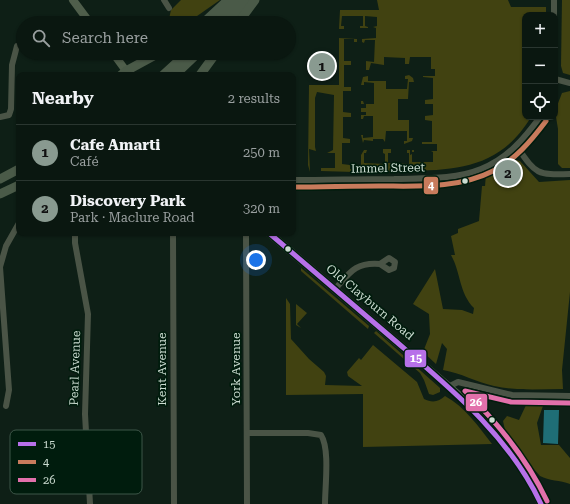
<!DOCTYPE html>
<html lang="en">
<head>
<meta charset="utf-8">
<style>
  :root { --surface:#0a1710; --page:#132019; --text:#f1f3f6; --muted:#999f9f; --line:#2a3630; --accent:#899a90 }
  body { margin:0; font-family:"Roboto Serif",serif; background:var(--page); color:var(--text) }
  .controls { position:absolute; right:12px; top:12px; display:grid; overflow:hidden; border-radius:8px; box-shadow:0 1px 3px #0004 }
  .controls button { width:36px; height:36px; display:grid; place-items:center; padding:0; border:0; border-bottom:1px solid var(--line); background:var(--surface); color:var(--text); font:20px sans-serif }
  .you { position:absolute; left:256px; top:260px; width:14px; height:14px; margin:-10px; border:3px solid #fff; border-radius:50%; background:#1a73e8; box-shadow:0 0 0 6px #1a73e833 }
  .badge { display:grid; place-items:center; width:26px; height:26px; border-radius:50%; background:var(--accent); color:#111; font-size:13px; font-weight:700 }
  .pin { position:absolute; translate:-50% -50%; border:2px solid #fff; box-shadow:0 1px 4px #0006 }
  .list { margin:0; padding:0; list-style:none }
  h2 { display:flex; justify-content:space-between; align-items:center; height:52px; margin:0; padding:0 16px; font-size:17px }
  h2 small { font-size:13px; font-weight:400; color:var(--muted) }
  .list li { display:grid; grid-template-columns:26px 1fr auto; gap:12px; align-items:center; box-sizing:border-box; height:56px; padding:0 16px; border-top:1px solid var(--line) }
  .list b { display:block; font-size:15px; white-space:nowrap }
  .list p { margin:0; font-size:13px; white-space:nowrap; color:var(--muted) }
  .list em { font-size:13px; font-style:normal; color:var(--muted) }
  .icon { flex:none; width:22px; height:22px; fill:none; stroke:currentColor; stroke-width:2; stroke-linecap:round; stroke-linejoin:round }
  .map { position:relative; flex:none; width:570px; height:504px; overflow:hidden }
  .search { position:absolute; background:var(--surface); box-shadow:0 1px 3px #0004; left:16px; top:16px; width:280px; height:44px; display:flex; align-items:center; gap:10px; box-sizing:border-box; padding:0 14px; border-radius:22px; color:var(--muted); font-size:15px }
  .panel { position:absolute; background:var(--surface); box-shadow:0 1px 3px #0004; left:16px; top:72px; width:280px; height:164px; border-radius:8px }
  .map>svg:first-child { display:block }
</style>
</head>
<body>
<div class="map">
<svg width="570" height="504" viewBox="0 0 570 504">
  <rect width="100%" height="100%" fill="#0e1f16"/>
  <g fill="#414211">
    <path d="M181 0H220L187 23H168L171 10Z"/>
    <path d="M377 0H508L511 7H546V15H525V117H531C501 167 459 170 407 171 392 171 376 173 361 171V155L364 150H367L366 153H364V163L385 164V154L383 153V149H391V153H388V163L409 164V153H407V150H410V155L412 154V150H414V152H412V162H433V152L431 151H437V144H422V142H432V121L425 120V116L433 115V104H425V100L433 99V78L423 77V76H435V69H431V57H410L409 64H405V58L384 57V65L371 63 369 70H366V61L374 62 375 40H365L364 43 362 42V39L376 38V28L373 27 377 26V17L365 16V26L368 27V28H360V26H363V16H342L341 26H344V29H339L340 10H379Z"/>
    <path d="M562 0H570V75L563 73 561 66Z"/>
    <path d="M339 38 357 39V42H354V39H344V61H351V65H344V87H351V91H343V112L351 113V117H343V138L350 139V143H342V164L350 165V169L355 170 354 172 321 171V168H335V153H327L333 150 334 95 317 92 315 98V147L316 151 309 149 310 172 308 165 309 85H339Z"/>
    <path d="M409 75 413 78 414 82H409L408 99H398V120H409V138H413L412 141 404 144V141H407V131H386L385 142 383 139H373V141L364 140 363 143 361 135H363V138L373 137V116H364L363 119H361V115H366V112H361V108H366V104H361V101H363L364 104H374V83L364 82V85H361L363 77 368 76V81H386V89H407L408 79H405V76Z"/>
    <path d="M570 91V168H562L558 164V129L555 111 562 93Z"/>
    <path d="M513 159 520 161 539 182 570 180V292L562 370 563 389C540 389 517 391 494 386 476 382 461 373 443 370L447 349 442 343 436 364 423 352 430 334 429 314 413 304 435 269 443 309 462 310 473 314 474 308C459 293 461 273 451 255H455L451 236 458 233V229L479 221 482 186H485L486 174Z"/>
    <path d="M301 268 369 326 368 329 301 271Z"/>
    <path d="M286 298 290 304 291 339 309 359 324 372 326 376 325 385 362 386 348 376 347 372 359 358 361 360 373 345 417 382 424 399C432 403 439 402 445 396 465 407 478 426 492 444L363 447V394L286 395Z"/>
    <path d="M296 304 307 313 297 324 301 328 296 325Z"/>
    <path d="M376 331 440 388V392L433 395 429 394 424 380 420 373 374 333Z"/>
    <path d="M527 403H544L537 423 541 445H559L570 458V484C560 480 549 481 540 476L507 439 503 421 507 416 519 420Z"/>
  </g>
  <path fill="#1f6e76" d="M544 410H559L558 444 543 443Z"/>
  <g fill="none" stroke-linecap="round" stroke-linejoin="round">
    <g stroke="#4a5446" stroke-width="6">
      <path d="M164 0 169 8"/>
      <path d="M554 0V15"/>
      <path d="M555 79 570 83"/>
      <path d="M0 117 9 115 11 109 12 65 17 46"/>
      <path d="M517 147C536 174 536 175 570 174"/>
      <path d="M293 180C327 180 360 179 394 179 423 178 454 180 481 169 507 159 524 139 540 117"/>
      <path d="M75 233V243L88 314 85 414 90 504"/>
      <path d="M173 233 174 504"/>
      <path d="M246 233 247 504"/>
      <path d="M336 288C350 272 356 262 380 264L389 270 394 268 395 262 389 258 380 264"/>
      <path d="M450 386 458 382 512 395 570 396"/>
      <path d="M6 406 9 390 0 267 6 246 19 223"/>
      <path d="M247 433H308L321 435C330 449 325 486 325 504"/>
    </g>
    <g stroke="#4f5e4b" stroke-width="8">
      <path d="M73 0 90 23"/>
      <path d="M113 53 129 75"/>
      <path d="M269 233 461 397C490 426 525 466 541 504"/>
    </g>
    <g stroke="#4a5a48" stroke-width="9">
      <path d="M203 23 228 0"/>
      <path d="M216 23 236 0"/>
      <path d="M226 23 246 0"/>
      <path d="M238 23 255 0"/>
      <path d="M121 75 126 71 159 53"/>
      <path d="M163 75 187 53"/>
      <path d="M175 75 198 53"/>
      <path d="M200 75 216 53"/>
      <path d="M0 179 19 169"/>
      <path d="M0 194 19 185"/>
    </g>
    <g stroke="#001c0d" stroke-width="8">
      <path id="bus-1" d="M269 233C310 268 351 303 392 338 449 387 508 434 541 504"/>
    </g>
    <g stroke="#001c0d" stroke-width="8">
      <path id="bus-2" d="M293 187C322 187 350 186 379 186 417 186 458 189 493 171 515 160 531 141 546 121"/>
    </g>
    <g stroke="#001c0d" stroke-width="8">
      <path id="bus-3" d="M547 501C527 459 498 423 465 391L511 402 570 403"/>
    </g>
    <use href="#bus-1" stroke="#b770e9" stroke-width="5"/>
    <use href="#bus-2" stroke="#c87b5c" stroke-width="5"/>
    <use href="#bus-3" stroke="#e270ab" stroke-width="5"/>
  </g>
  <g fill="#cbdcd1" stroke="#001c0d" stroke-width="1.5">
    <circle cx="465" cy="181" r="3.5"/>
    <circle cx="288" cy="249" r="3.5"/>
    <circle cx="492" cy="420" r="3.5"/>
  </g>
  <g text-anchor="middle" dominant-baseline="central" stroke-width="3.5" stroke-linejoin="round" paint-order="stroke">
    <g font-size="12" fill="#cbdcd1" stroke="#001c0d">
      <text transform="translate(388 168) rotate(-1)">Immel Street</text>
      <text transform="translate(370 302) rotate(40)">Old Clayburn Road</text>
      <text transform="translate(75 368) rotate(-88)">Pearl Avenue</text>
      <text transform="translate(162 369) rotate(-90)">Kent Avenue</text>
      <text transform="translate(236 369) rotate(-90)">York Avenue</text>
    </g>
  </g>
  <rect x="10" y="430" width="132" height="64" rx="6" fill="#001c0d" stroke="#3d5648" stroke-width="1"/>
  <rect x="18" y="442" width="18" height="4" fill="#b770e9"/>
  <rect x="18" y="460" width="18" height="4" fill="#c87b5c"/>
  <rect x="18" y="478" width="18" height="4" fill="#e270ab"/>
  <g font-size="11" fill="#cbdcd1">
    <text x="43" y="448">15</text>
    <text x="43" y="466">4</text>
    <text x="43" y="484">26</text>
  </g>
  <g stroke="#001c0d" stroke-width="1.5">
    <rect x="423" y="176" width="16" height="19" rx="4" fill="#c87b5c"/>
    <rect x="404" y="349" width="23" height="19" rx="4" fill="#b770e9"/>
    <rect x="465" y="393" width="23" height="19" rx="4" fill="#e270ab"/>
  </g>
  <g font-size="11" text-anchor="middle" font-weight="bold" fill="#fff">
    <text x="431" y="189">4</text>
    <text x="416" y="362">15</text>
    <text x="476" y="406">26</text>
  </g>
</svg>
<div class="controls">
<button>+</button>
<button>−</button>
<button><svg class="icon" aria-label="locate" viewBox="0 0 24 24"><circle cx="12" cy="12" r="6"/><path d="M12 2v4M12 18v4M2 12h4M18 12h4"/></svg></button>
</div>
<div class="you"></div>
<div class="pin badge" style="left:322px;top:66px">1</div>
<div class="pin badge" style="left:508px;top:173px">2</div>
<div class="search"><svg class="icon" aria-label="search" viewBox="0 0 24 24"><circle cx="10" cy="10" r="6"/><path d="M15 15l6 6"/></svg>Search here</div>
<section class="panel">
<h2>Nearby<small>2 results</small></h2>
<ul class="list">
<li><span class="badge">1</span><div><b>Cafe Amarti</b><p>Café</p></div><em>250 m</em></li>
<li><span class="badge">2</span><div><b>Discovery Park</b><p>Park · Maclure Road</p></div><em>320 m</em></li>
</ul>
</section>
</div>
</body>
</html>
